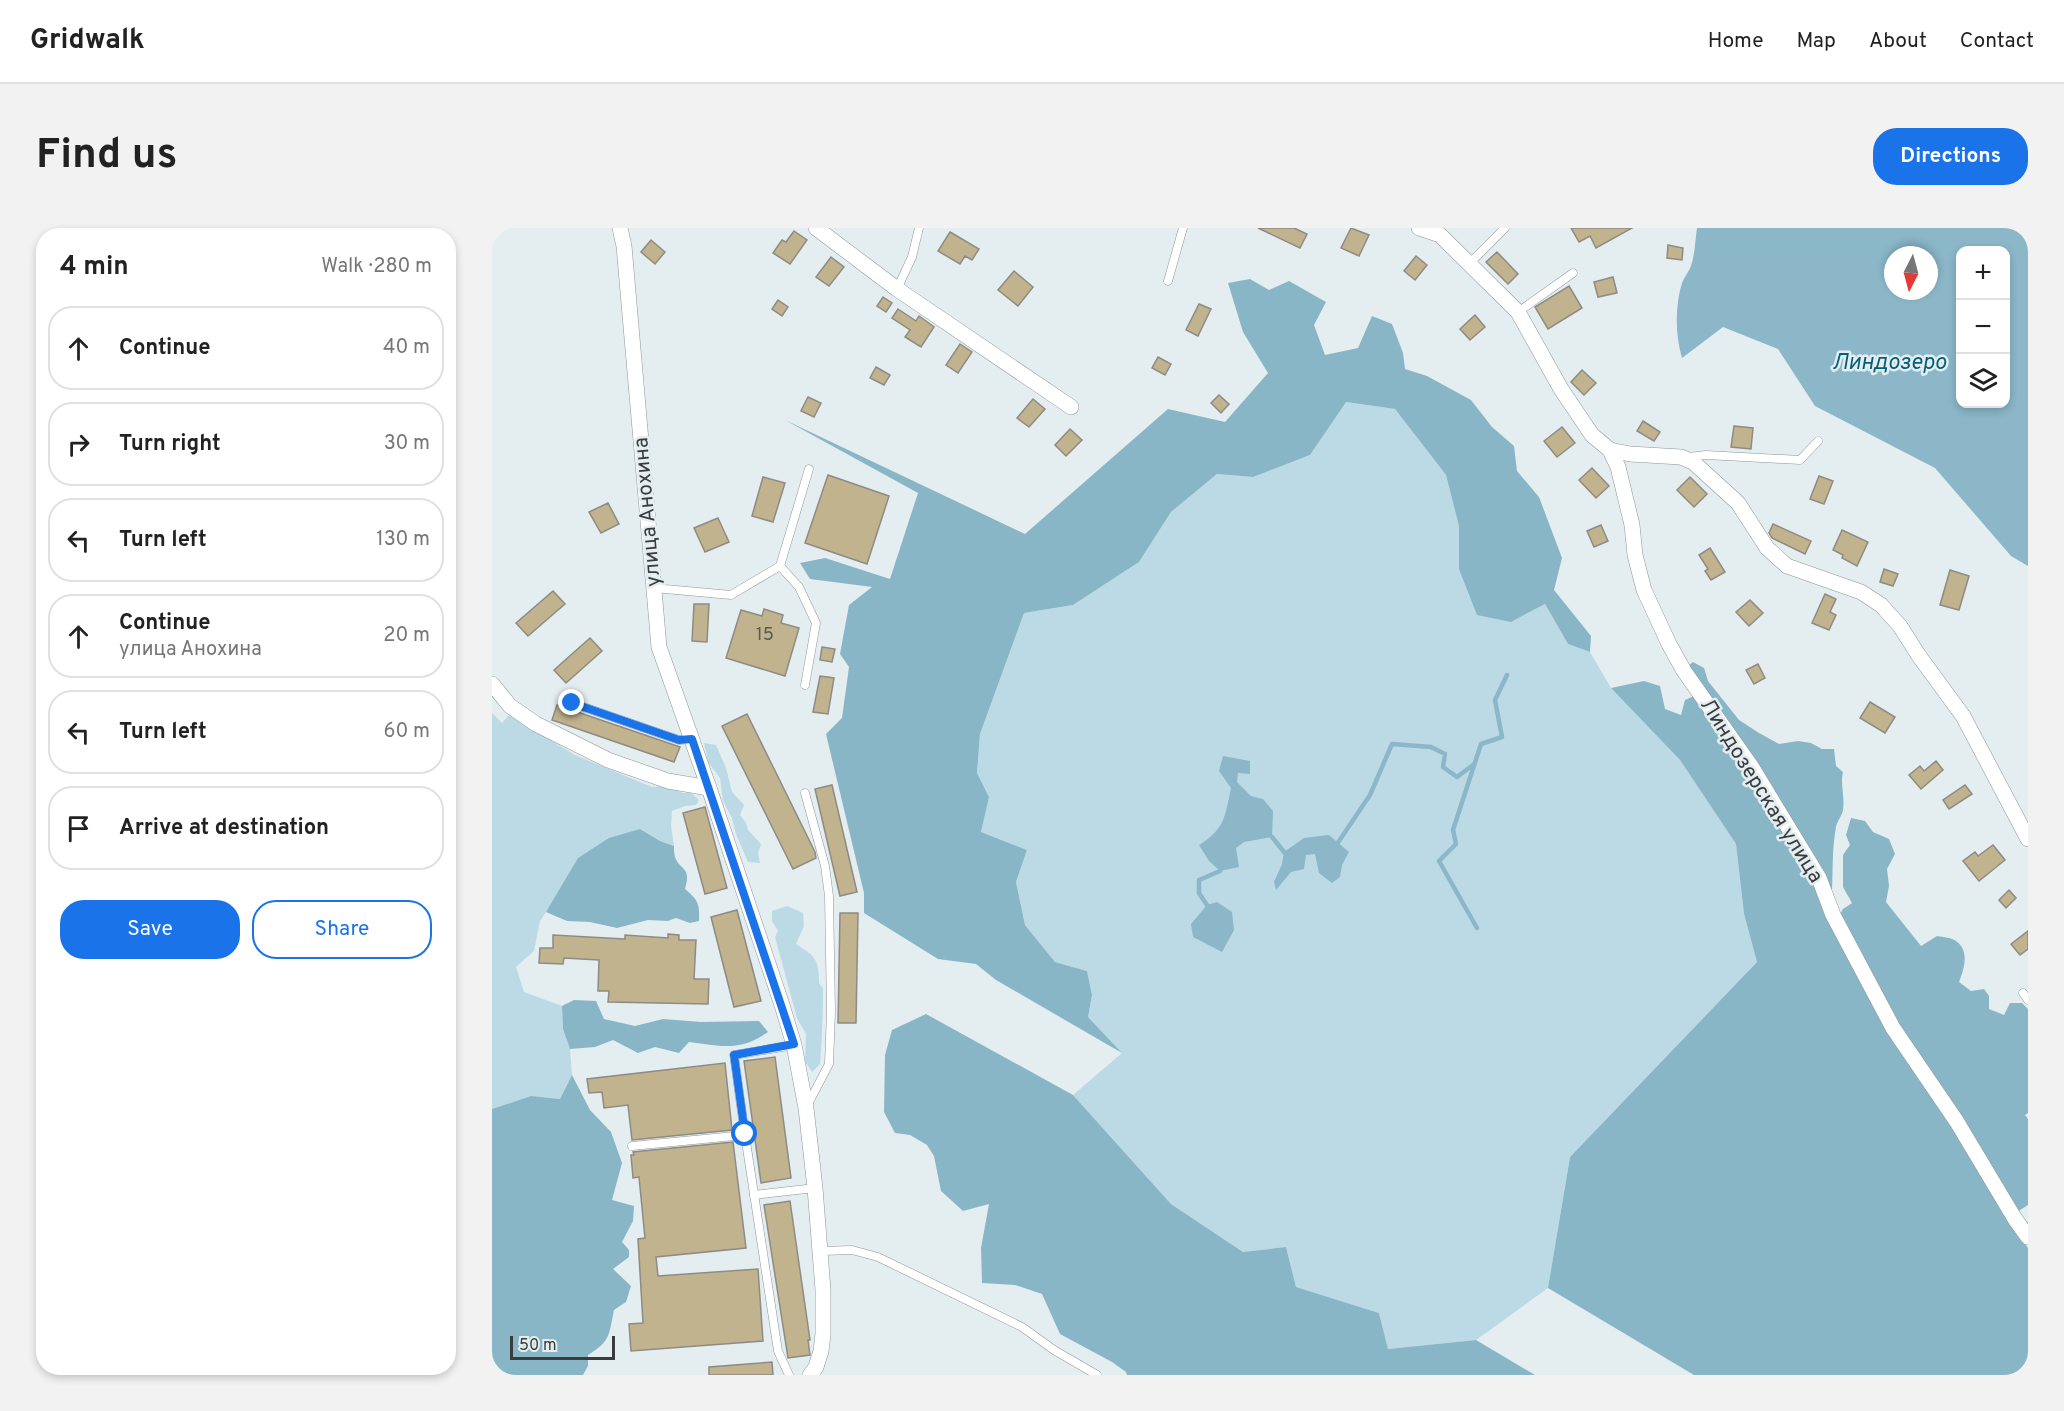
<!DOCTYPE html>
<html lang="en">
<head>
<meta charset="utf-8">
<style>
  :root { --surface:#fff; --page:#f2f2f2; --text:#222; --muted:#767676; --line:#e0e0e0; --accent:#1a73e8 }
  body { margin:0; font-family:Overpass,sans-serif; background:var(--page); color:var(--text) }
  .controls { position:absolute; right:18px; top:18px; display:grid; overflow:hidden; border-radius:12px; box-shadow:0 3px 9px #0003 }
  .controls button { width:54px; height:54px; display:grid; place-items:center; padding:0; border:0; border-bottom:2px solid var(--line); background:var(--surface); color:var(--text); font:30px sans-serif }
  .compass { position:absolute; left:1392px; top:18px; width:54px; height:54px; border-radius:50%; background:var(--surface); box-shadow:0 3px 9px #0003; rotate:186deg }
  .scale { position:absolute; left:18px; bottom:15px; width:105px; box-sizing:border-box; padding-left:6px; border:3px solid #393c3e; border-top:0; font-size:16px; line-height:21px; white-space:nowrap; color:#393c3e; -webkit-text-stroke:4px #e4edf0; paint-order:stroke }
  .stop { position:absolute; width:18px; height:18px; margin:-14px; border:4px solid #1a73e8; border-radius:50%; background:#fff }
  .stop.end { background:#1a73e8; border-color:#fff; box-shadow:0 2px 6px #0008 }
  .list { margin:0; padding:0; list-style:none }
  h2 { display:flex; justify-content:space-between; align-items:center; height:78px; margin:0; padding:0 24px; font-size:26px }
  h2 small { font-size:20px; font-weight:400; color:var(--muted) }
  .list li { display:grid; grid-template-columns:39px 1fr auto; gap:18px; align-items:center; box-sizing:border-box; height:84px; margin:0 12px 12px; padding:0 12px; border:2px solid var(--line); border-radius:24px }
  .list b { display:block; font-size:22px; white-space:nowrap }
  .list p { margin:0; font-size:20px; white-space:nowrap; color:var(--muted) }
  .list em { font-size:20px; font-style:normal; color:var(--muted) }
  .actions { display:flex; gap:12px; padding:18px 24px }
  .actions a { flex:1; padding:14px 0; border:2px solid var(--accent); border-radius:24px; text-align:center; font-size:21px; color:var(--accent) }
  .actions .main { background:var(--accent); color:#fff }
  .icon { flex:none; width:33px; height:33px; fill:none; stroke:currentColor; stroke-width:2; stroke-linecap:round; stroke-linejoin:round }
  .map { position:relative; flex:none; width:1536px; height:1147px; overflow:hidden; border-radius:24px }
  header { display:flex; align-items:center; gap:36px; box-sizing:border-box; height:84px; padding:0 30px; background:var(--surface); border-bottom:2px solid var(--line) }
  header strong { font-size:28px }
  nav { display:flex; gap:33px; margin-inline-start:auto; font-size:21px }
  .intro { display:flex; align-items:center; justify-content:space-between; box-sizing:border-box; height:144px; padding:0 36px }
  h1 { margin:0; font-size:42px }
  .button { padding:15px 27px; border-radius:24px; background:var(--accent); color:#fff; font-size:21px; font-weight:700 }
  main { display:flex; gap:36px; padding:0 36px }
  aside { flex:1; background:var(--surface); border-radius:24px; box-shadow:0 3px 9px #0003 }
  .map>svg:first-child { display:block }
</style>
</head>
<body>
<header>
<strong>Gridwalk</strong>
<nav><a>Home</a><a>Map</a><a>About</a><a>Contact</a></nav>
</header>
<div class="intro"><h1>Find us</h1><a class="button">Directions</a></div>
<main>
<aside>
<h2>4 min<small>Walk · 280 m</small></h2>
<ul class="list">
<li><svg class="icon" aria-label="ahead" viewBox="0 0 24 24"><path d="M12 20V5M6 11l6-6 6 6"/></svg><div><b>Continue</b></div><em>40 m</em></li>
<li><svg class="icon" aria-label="right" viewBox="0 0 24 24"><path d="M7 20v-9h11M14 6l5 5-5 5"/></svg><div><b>Turn right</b></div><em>30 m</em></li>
<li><svg class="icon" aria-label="left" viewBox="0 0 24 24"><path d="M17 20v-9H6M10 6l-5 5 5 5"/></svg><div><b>Turn left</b></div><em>130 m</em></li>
<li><svg class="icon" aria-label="ahead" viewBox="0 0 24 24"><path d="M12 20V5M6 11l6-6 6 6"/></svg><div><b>Continue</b><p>улица Анохина</p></div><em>20 m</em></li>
<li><svg class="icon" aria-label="left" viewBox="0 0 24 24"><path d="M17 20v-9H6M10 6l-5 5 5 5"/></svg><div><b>Turn left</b></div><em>60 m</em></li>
<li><svg class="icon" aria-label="arrive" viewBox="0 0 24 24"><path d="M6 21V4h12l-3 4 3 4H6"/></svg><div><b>Arrive at destination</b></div></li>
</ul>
<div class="actions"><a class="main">Save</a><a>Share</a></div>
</aside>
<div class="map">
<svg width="1536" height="1147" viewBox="0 0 1536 1147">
  <rect width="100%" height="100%" fill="#e4edf0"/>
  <g fill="#bbdae5">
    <path d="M853 174 903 181 954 247 967 298V341L1019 394 1053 376 1076 416 1098 424 1119 460 1188 532 1244 616 1252 686 1265 734 1078 929 1056 1060 984 1112 896 1121 887 1085 804 1059 794 1019 751 1024 679 976 581 867 630 825 596 789 600 767 595 743 563 734 533 697 524 654 535 622 489 604 497 569 485 545 488 506 532 385 581 377 647 334 679 284 725 246 761 249 818 227Z"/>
    <path d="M0 485 10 495 17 487 83 527 160 559 174 558 191 565H199L207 572 204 577 193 578 180 583 179 598 182 618 168 613 148 601 86 630 66 666 48 693 42 723 24 739 32 764 70 778 71 801 78 821 80 847 68 871 39 868 0 881Z"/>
    <path d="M212 515 224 517 234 540 240 564 252 577 248 587 254 595 256 602 269 616 266 625 268 635 256 634 244 606 240 590 231 573 228 550 216 534Z"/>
    <path d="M295 678 311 685 312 698 304 716C323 728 327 731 327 755L331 761C331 786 330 811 328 836L320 844 313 833 314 806 305 790 283 709 286 703 280 693V683Z"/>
  </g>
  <g fill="#89b6c6">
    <path d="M758 51 777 62 797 53 834 74 822 97 833 127 866 120 880 88 900 96 911 125 913 141 935 148 979 172 1000 199 1022 218 1025 243 1047 269 1070 330 1062 362 1099 408 1098 424 1076 416 1053 376 1019 394 985 387 967 341V298L954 247 903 181 854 174 818 227 761 249 725 246 679 284 647 334 581 377 532 385 488 506 485 545 497 569 489 604 535 622 524 654 533 697 563 734 595 743 600 767 596 789 630 825 504 752 484 736 446 731 372 685V665L334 506 350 490 357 439 348 426 357 377 380 359 318 351 308 335 333 330 398 351 426 265 293 192 533 306 676 181 733 194 776 145 751 104 736 55Z"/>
    <path d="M1201 434 1212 440 1216 453 1247 492 1267 505 1287 516 1306 513 1319 515 1330 521H1342L1344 538 1351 544C1348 556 1353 568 1351 582 1350 588 1345 593 1344 599 1340 620 1341 641 1340 662L1196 438Z"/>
    <path d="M1152 453 1168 458 1173 481 1189 487 1193 472 1202 468 1254 541 1322 652 1460 899 1516 992 1536 1020V1147H1202L1056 1060 1078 929 1265 734 1252 686 1244 616 1188 532 1119 460Z"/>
    <path d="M1359 590 1373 593 1381 604 1397 611 1403 626 1395 641 1397 658 1394 674 1429 718 1445 708C1451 709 1460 710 1464 713 1478 723 1472 741 1467 754L1479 763 1492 761 1497 768V781L1512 787 1518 775H1530L1536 781V885L1533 887 1536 891V977L1525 984 1407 797 1347 688 1351 681 1360 675 1351 659V627L1358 617 1354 607Z"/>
    <path d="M148 601 168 613 182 618C182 622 182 625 183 629 188 643 200 638 193 661 206 672 208 676 207 693L198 695 184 690 176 693 156 692 125 700 98 694 75 693 54 684 86 630 117 610Z"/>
    <path d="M82 772 104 773 112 791 143 798 171 791 209 794 267 793 276 804C247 824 230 818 197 814L187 825 163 819 146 825 121 812 103 819 78 821 71 801 70 778Z"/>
    <path d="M434 786 581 867 679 976 751 1024 794 1019 804 1059 887 1085 896 1121 984 1112 1043 1147H635L634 1144 620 1134 568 1106 550 1066 523 1057 490 1055 489 1020 497 976 471 983 449 963 442 928 435 917 418 907 403 905 392 884 393 827 400 802Z"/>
    <path d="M80 847 98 882 119 904 130 935 120 972 142 978 141 993 130 1014 137 1022V1029L121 1041 139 1058 134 1074 122 1082C117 1106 119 1113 96 1127V1138L91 1147H0V881L39 868 68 871Z"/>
  </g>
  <g fill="#8bb7c8" fill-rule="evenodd">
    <path d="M1205 0H1536V338L1519 328 1443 240 1323 178 1286 121 1231 99 1190 130C1183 106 1183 78 1190 55 1192 49 1197 44 1199 38 1203 26 1203 13 1205 0ZM1514 22V176H1468V22ZM1401 27H1437V63H1401Z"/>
    <path d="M731 528 758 533V546L746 545 745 554 759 568 771 571 781 583 780 609 752 614 744 620 747 639 728 643 717 633 707 617C733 601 733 588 739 560L727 543Z"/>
    <path d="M837 607 857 624 850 637 848 649 840 655 827 645 823 626 814 627 812 641 799 644 784 662 782 654 790 636 792 624 812 610Z"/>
    <path d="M725 674 740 684 742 702 730 724 701 709 699 696 715 677Z"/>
  </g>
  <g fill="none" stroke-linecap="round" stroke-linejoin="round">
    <g stroke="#8bb7c8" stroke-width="4.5">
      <path d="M780 609 792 624"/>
      <path d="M845 616 878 567 900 516 939 519 953 526 951 539 965 549 981 537"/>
      <path d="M715 677 707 665V652L728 643"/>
      <path d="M985 700 947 633 964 616 961 602 989 516 1010 509 1003 472 1015 447"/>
    </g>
  </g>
  <g fill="#c1b38e" stroke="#8e8b84" stroke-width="1.5">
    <path d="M766 0H802L815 6 808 20Z"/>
    <path d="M859 0 877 7 867 28 849 20Z"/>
    <path d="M1079 0H1140L1104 20 1098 8 1087 14Z"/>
    <path d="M302 3 315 12 298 36 281 25 290 12 294 14Z"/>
    <path d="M458 4 487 21 480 32 473 28 468 36 446 23Z"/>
    <path d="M159 12 173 24 163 36 149 24Z"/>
    <path d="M1176 17 1191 20 1190 32 1175 30Z"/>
    <path d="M1005 24 1026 46 1016 56 994 34Z"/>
    <path d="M924 28 935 37 923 52 912 43Z"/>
    <path d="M339 29 352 39 337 58 324 49Z"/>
    <path d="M522 43 541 59 526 78 506 62Z"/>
    <path d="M1121 49 1125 65 1106 69 1102 54Z"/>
    <path d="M1077 58 1090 80 1056 101 1043 79Z"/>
    <path d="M391 69 400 75 394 84 385 78Z"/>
    <path d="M286 72 296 79 290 88 280 81Z"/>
    <path d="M707 76 719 81 706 108 694 102Z"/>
    <path d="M406 81 424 93 427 88 442 99 429 119 413 109 418 102 400 90Z"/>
    <path d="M983 87 993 99 978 112 968 101Z"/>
    <path d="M468 116 480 124 466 145 454 137Z"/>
    <path d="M666 129 679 136 673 147 660 140Z"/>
    <path d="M384 139 398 147 392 157 378 150Z"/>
    <path d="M1090 142 1104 155 1092 167 1079 154Z"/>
    <path d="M727 167 737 176 729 185 719 175Z"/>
    <path d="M316 169 329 175 322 189 309 183Z"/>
    <path d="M541 171 553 181 537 199 525 190Z"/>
    <path d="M1151 193 1168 204 1162 213 1145 203Z"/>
    <path d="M1242 198 1261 200 1259 221 1239 219Z"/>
    <path d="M1070 199 1083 215 1065 229 1052 213Z"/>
    <path d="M578 201 590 212 574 228 563 217Z"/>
    <path d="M1100 240 1117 258 1104 270 1087 252Z"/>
    <path d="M336 247 397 268 375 336 313 315Z"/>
    <path d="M1327 248 1341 253 1332 276 1318 271Z"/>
    <path d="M271 249 293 255 281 294 260 288Z"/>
    <path d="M1198 249 1215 266 1202 279 1185 262Z"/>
    <path d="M116 275 127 296 109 305 97 284Z"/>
    <path d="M226 290 237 314 213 324 202 300Z"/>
    <path d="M1281 296 1319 313 1313 326 1280 310 1277 305Z"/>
    <path d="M1109 297 1116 313 1102 319 1095 303Z"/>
    <path d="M1350 302 1376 314 1365 338 1350 330 1351 327 1341 322Z"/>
    <path d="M1218 320 1233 344 1219 352 1213 343 1216 341 1207 327Z"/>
    <path d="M1392 341 1406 346 1401 358 1388 354Z"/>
    <path d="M1458 342 1477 348 1467 382 1448 377Z"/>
    <path d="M61 363 73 376 36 408 24 395Z"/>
    <path d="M1333 366 1344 371 1338 384 1344 387 1337 402 1320 395Z"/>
    <path d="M1258 372 1271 385 1257 398 1244 384Z"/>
    <path d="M202 376H217L215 414 200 413Z"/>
    <path d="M272 381 291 387 289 395 307 400 293 448 234 430 249 382 270 388Z"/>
    <path d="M98 410 110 423 74 455 62 442Z"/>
    <path d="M330 419 343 421 340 434 328 432Z"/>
    <path d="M1266 436 1273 450 1262 456 1254 442Z"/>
    <path d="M328 448 342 450 336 486 321 484Z"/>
    <path d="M1378 474 1403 489 1393 505 1368 490Z"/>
    <path d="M65 477 188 519 182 534 60 492Z"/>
    <path d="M255 486 323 624 324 630 301 641 230 498Z"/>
    <path d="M1444 533 1451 542 1429 561 1417 547 1428 538 1432 543Z"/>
    <path d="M340 557 365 664 348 668 323 561Z"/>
    <path d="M1473 557 1480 566 1457 581 1451 572Z"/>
    <path d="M213 579 235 660 213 666 191 585Z"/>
    <path d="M1501 617 1513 632 1487 653 1471 633 1483 624 1486 628Z"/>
    <path d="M1517 662 1524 670 1514 680 1507 672Z"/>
    <path d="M245 682 269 773 242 779 219 689Z"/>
    <path d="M348 685H366L364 795H346Z"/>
    <path d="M1536 703V721L1528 727 1519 716Z"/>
    <path d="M176 706 187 707V712H204L202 751H217L216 776 116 774 117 763H106L107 732 72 730 71 736 47 735 48 720H61V707L133 711V707L176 710Z"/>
    <path d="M283 829 299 950 269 955 252 833Z"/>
    <path d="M233 835 240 902 140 912 136 877 112 880 110 864 97 865 95 851Z"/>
    <path d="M241 914 254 1020 164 1029 166 1048 266 1041 271 1113 139 1123 137 1096 151 1095 146 1011 153 1010 147 949 141 950 139 927H142L141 924Z"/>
    <path d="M298 973 318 1112H316L318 1127 296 1130 272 977Z"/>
    <path d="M280 1134 281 1147H217V1139Z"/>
  </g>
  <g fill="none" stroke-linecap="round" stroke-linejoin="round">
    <g stroke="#8e9699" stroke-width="9">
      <g id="service">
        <path d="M978 35 1013 0"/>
        <path d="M676 53 691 0"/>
        <path d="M405 61 420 29 427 0"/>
        <path d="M1026 84 1081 45"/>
        <path d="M1197 229 1214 227 1308 232 1326 213"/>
        <path d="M288 338 307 359 324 395 313 457"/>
        <path d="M162 360 239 367 288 338 317 241"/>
        <path d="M80 475 187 512 200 511"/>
        <path d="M313 565 333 638 337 668 339 783 337 836 316 876"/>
        <path d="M1531 765 1536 772"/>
        <path d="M140 918 253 907"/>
        <path d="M262 967 323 960"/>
        <path d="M329 1023 360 1022 386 1029 530 1099 562 1122 605 1147"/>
        <path d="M297 1147 286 1123 253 907 242 827 302 817"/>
      </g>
    </g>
    <g stroke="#8e9699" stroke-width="16">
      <g id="minor">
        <path d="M128 0 132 18 167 419 217 560 290 777 302 817 314 880 323 960 331 1062V1106L329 1123 324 1139 318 1147"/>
        <path d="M324 0 405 61 579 179"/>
        <path d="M927 0 948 7 1026 84 1069 161 1100 207 1118 222 1126 239 1140 297 1143 327 1152 362 1177 416 1192 443 1259 538 1327 650 1341 687 1401 800 1465 894 1523 991 1536 1009"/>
        <path d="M1118 222 1138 226 1189 229 1201 234 1246 275 1275 320 1295 338 1369 364 1389 377 1408 398 1427 428 1471 488 1536 611"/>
        <path d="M0 456 18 478 44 496 116 532 176 553 217 560"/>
      </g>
    </g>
    <use href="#service" stroke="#fff" stroke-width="8"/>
    <use href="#minor" stroke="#fff" stroke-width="15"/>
  </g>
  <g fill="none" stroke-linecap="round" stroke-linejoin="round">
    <path stroke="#1a73e8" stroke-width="8" d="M80 475 187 512 200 511 302 816 242 827 253 906"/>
  </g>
  <g text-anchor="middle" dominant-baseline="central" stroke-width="5" stroke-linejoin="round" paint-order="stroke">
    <g font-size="18" fill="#5b5a52">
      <text x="273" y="407">15</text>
    </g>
    <g font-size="21" fill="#393c3e" stroke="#e4edf0">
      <text transform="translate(156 284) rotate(-95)">улица Анохина</text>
      <text transform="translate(1269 563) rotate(58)">Линдозерская улица</text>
    </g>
    <g font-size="22" font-style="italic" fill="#046078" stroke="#e4edf0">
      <text x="1397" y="135">Линдозеро</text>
    </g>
  </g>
</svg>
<div class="controls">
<button>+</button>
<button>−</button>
<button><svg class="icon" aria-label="layers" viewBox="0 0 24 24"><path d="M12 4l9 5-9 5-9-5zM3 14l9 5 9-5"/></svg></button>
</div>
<svg class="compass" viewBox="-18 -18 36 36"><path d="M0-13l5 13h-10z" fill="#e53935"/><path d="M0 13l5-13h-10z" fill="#767676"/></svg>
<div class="scale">50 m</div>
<div class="stop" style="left:253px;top:906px"></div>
<div class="stop end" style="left:80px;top:475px"></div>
</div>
</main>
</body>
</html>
